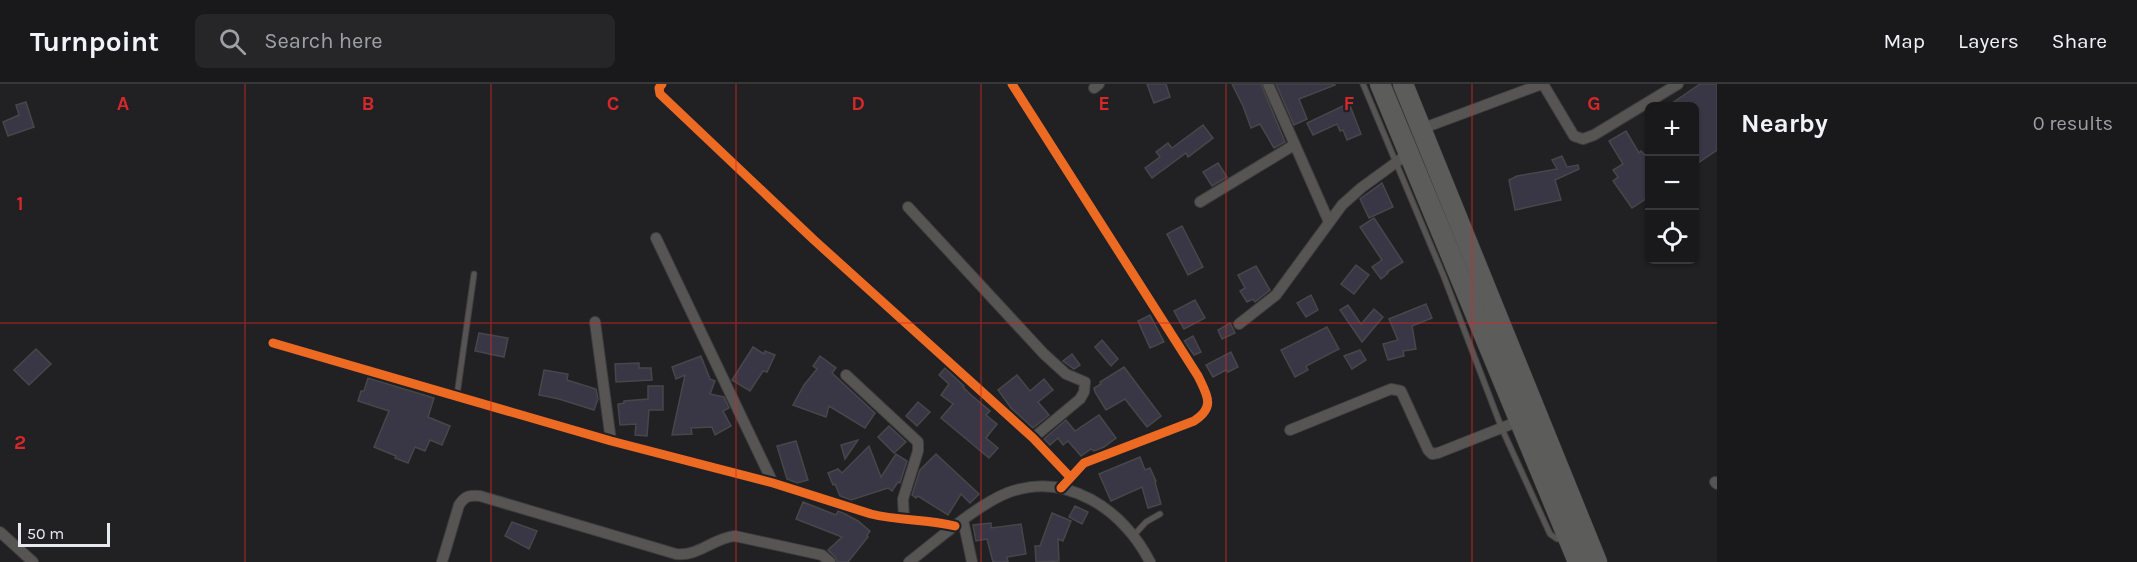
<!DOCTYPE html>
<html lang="en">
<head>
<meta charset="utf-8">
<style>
  :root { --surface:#19191b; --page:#262628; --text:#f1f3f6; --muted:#9fa0a3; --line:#37383a }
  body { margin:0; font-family:Karla,sans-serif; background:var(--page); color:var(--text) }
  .controls { position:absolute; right:18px; top:18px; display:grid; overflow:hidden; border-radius:9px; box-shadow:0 2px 4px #0004 }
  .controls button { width:54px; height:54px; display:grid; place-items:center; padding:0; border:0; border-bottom:2px solid var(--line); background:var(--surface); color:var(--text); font:30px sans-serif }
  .scale { position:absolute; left:18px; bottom:15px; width:92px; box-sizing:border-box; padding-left:6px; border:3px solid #e8e9ec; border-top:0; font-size:16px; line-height:21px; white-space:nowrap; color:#e8e9ec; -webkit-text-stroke:4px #202025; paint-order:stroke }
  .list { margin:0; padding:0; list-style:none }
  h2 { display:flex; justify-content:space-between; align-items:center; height:78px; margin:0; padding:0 24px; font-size:26px }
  h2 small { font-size:20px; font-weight:400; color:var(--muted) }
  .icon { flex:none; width:33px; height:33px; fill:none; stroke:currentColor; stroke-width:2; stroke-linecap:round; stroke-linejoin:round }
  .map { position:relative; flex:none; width:1717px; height:478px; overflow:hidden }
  header { display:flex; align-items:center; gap:36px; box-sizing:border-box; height:84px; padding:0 30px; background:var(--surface); border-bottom:2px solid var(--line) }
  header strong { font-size:28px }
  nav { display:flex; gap:33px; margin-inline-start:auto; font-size:21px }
  .search { width:420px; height:54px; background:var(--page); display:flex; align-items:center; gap:15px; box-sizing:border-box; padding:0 21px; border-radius:9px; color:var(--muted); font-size:22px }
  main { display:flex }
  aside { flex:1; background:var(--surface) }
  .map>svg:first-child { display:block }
</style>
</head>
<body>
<header>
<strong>Turnpoint</strong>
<div class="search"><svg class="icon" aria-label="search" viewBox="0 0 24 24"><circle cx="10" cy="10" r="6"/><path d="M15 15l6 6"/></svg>Search here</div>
<nav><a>Map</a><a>Layers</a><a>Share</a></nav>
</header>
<main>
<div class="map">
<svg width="1717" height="478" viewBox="0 0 1717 478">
  <rect width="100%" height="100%" fill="#212124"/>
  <g fill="#393746" stroke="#474749" stroke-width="1.5">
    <path d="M1147 0H1166L1170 13 1154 19Z"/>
    <path d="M1232 0H1261L1285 58 1274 64 1260 40 1251 44 1243 22Z"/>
    <path d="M1276 0H1335V1L1299 15 1307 35 1294 41Z"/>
    <path d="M1700 0H1717V66L1695 81V22H1668Z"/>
    <path d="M26 18 34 43 8 52 3 38 19 31 16 21Z"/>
    <path d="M1349 19 1361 50 1347 56 1343 46 1340 47 1337 40 1313 51 1307 39Z"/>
    <path d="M1203 41 1213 54 1188 73 1186 69 1152 94 1145 84 1160 73 1156 68 1168 59 1172 64Z"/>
    <path d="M1626 47 1639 69 1641 67 1646 72 1650 69V112L1632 124 1613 97 1618 93 1613 86 1623 80 1609 57Z"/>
    <path d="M1562 72 1567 83 1578 81 1579 85 1555 96 1561 116 1515 126 1509 96 1517 92 1557 85 1552 76Z"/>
    <path d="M1218 79 1227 93 1212 102 1203 88Z"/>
    <path d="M1382 99 1393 123 1369 134 1360 115Z"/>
    <path d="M1374 134 1403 178 1387 188 1388 189 1381 195 1372 183 1382 176 1360 143Z"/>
    <path d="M1182 142 1203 183 1188 191 1167 150Z"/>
    <path d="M1356 181 1369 191 1354 210 1341 200Z"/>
    <path d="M1256 182 1270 206 1255 218 1253 215 1247 218 1240 207 1245 204 1238 191Z"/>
    <path d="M1311 211 1318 226 1306 233 1297 219Z"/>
    <path d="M1195 216 1205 234 1184 245 1174 227Z"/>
    <path d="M1426 220 1432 234 1412 242 1416 265 1403 267 1404 272 1388 276 1383 260 1398 256 1389 235Z"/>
    <path d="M1348 221 1361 240 1374 225 1383 233 1362 258 1340 226Z"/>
    <path d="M1150 231 1164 258 1150 264 1138 237Z"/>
    <path d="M1230 239 1235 249 1222 255 1218 246Z"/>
    <path d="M1327 243 1339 265 1306 282 1308 286 1295 293 1281 266Z"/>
    <path d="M479 249 508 254 504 273 475 267Z"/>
    <path d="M1193 252 1201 268 1194 271 1184 257Z"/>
    <path d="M1102 256 1118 275 1111 282 1095 263Z"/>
    <path d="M753 263 764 270 765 267 775 271 767 288 763 287 750 307 732 296Z"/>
    <path d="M36 265 51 280 29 301 14 286Z"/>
    <path d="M1360 266 1366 276 1352 285 1344 272Z"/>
    <path d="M1231 268 1238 283 1228 288 1226 286 1213 293 1206 281Z"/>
    <path d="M1072 270 1080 281 1074 285 1063 277Z"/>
    <path d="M701 272 710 295 715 297 710 310 724 313 729 324 723 327 731 342 715 351 712 343 691 344 692 350 672 351 685 291 676 295 672 283Z"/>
    <path d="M820 272 836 284 832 289 875 329 865 344 829 322 826 333 793 321 804 301 817 285 813 282Z"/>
    <path d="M639 279V284H651L652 296 616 298 615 280Z"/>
    <path d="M1124 283 1161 332 1147 343 1125 315 1106 326 1095 308 1094 304 1101 300 1100 298Z"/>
    <path d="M945 284 964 302 963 303 970 310 990 327 986 331 997 340 986 354 998 364 989 374 941 334 953 320 941 311 949 300 939 291Z"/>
    <path d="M544 286 568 290 567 296 596 305 598 315 594 326 559 315 539 311Z"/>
    <path d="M1017 291 1030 307 1044 295 1053 306 1038 318 1049 331 1033 344 1011 324 998 306Z"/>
    <path d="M368 294 434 314 428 333 450 342 442 361 430 356 425 367 415 363 408 379 395 374 396 372 374 363 389 327 358 317 361 307H364Z"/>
    <path d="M648 302H663V326H649L647 352 635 351 636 340 620 341 618 320 624 319V317L648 315Z"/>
    <path d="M918 318 930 328 917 342 906 332Z"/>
    <path d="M1099 331 1116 354 1104 363 1094 367 1091 365 1081 372 1068 357 1063 361 1058 354 1050 361 1044 355 1066 336 1075 347Z"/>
    <path d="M889 342 906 358 894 369 878 353Z"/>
    <path d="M858 356 845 375 841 361Z"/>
    <path d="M796 357 808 396 797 399 787 395 777 362Z"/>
    <path d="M869 362 881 393 896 370 907 377 900 399 898 398 892 407 888 404 851 416 840 412 835 400 833 401 828 389 838 385 842 389Z"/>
    <path d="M936 370 979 410 970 419 961 410 948 431 918 412 916 414 912 411 920 386Z"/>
    <path d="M1140 373 1145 386 1150 384 1156 397 1155 398 1161 420 1148 424 1142 403 1111 417 1099 390Z"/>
    <path d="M803 418 836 431 838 427 843 429 858 437 870 447 867 451 868 453 848 478H837L835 473 828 466 842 453 796 435Z"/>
    <path d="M1075 422 1088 428 1082 440 1069 433Z"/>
    <path d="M1052 429 1071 437 1063 457 1058 455 1059 477 1036 478 1035 462H1040Z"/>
    <path d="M512 438 537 447 529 465 505 452Z"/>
    <path d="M991 439V444L1021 440 1026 470 1007 473 1008 478H993L987 455 976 457 973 441Z"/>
  </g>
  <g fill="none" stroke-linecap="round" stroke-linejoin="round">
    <g stroke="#3e3e3f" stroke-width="7">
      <g id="lane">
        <path d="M1363 0 1444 193 1502 345 1550 450 1557 455 1563 454"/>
        <path d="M457 311 474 190"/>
        <path d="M1134 451 1146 438 1160 430"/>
      </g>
    </g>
    <g stroke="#3e3e3f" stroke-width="12">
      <g id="street">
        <path d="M662 0 659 4 660 10 814 156 1033 354 1070 393"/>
        <path d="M1012 0 1198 292C1207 311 1216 323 1194 337L1084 379 1061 404"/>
        <path d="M1268 0 1329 138"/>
        <path d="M1543 0 1574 52 1583 55 1594 51 1678 0"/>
        <path d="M1094 4 1099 0"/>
        <path d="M1421 45 1542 0"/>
        <path d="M1200 118 1294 61"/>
        <path d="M908 123 1044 270 1066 290 1085 298 1084 308 1080 315 1033 354"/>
        <path d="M656 154 773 399"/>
        <path d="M595 238 611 357"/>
        <path d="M1239 240 1276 211 1342 121 1361 104 1409 69"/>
        <path d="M273 259 611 357 773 399 871 430C899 437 927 435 955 442"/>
        <path d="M846 291 918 358V367L903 415 904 435"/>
        <path d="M1290 346 1391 305 1401 307 1428 366 1432 370 1438 369 1519 337"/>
        <path d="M1715 398 1717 400"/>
        <path d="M963 436 972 478"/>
        <path d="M0 448 33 478"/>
        <path d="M442 478 459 421C465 412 469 411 480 412L676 470C698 473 713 454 735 452L822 471 830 478"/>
        <path d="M909 478C936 457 977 421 1007 409 1066 386 1124 426 1150 478"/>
      </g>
    </g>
    <g stroke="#3e3e3f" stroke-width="21">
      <g id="highway">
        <path d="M1380 0 1578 478"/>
        <path d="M1403 0 1597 478"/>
      </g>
    </g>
    <use href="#lane" stroke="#565554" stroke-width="5"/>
    <use href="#street" stroke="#565554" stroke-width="10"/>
    <use href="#highway" stroke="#5c5c5b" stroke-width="20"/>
    <g stroke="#202025" stroke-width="13">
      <g id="cycleway">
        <path d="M662 0 659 4 660 10 814 156 1033 354 1070 393"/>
        <path d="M1012 0 1198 292C1207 311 1216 323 1194 337L1084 379 1061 404"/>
        <path d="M273 259 611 357 773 399 871 430C899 437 927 435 955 442"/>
      </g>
    </g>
    <use href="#cycleway" stroke="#ed6a23" stroke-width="9"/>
  </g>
  <path fill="none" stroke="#d62828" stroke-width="1.5" stroke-opacity="0.55" d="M245 0V478M491 0V478M736 0V478M981 0V478M1226 0V478M1472 0V478M0 239H1717"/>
  <g font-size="20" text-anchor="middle" font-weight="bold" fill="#d62828" stroke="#202025" stroke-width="4.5" stroke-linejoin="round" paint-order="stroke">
    <text x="123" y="26">A</text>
    <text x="368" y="26">B</text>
    <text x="613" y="26">C</text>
    <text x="858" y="26">D</text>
    <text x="1104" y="26">E</text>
    <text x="1349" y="26">F</text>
    <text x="1594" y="26">G</text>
    <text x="20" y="126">1</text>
    <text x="20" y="365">2</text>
  </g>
</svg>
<div class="controls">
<button>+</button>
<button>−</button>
<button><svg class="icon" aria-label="locate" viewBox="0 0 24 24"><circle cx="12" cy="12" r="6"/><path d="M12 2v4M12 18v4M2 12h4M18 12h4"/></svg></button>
</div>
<div class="scale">50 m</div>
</div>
<aside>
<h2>Nearby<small>0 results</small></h2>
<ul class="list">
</ul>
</aside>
</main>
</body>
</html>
